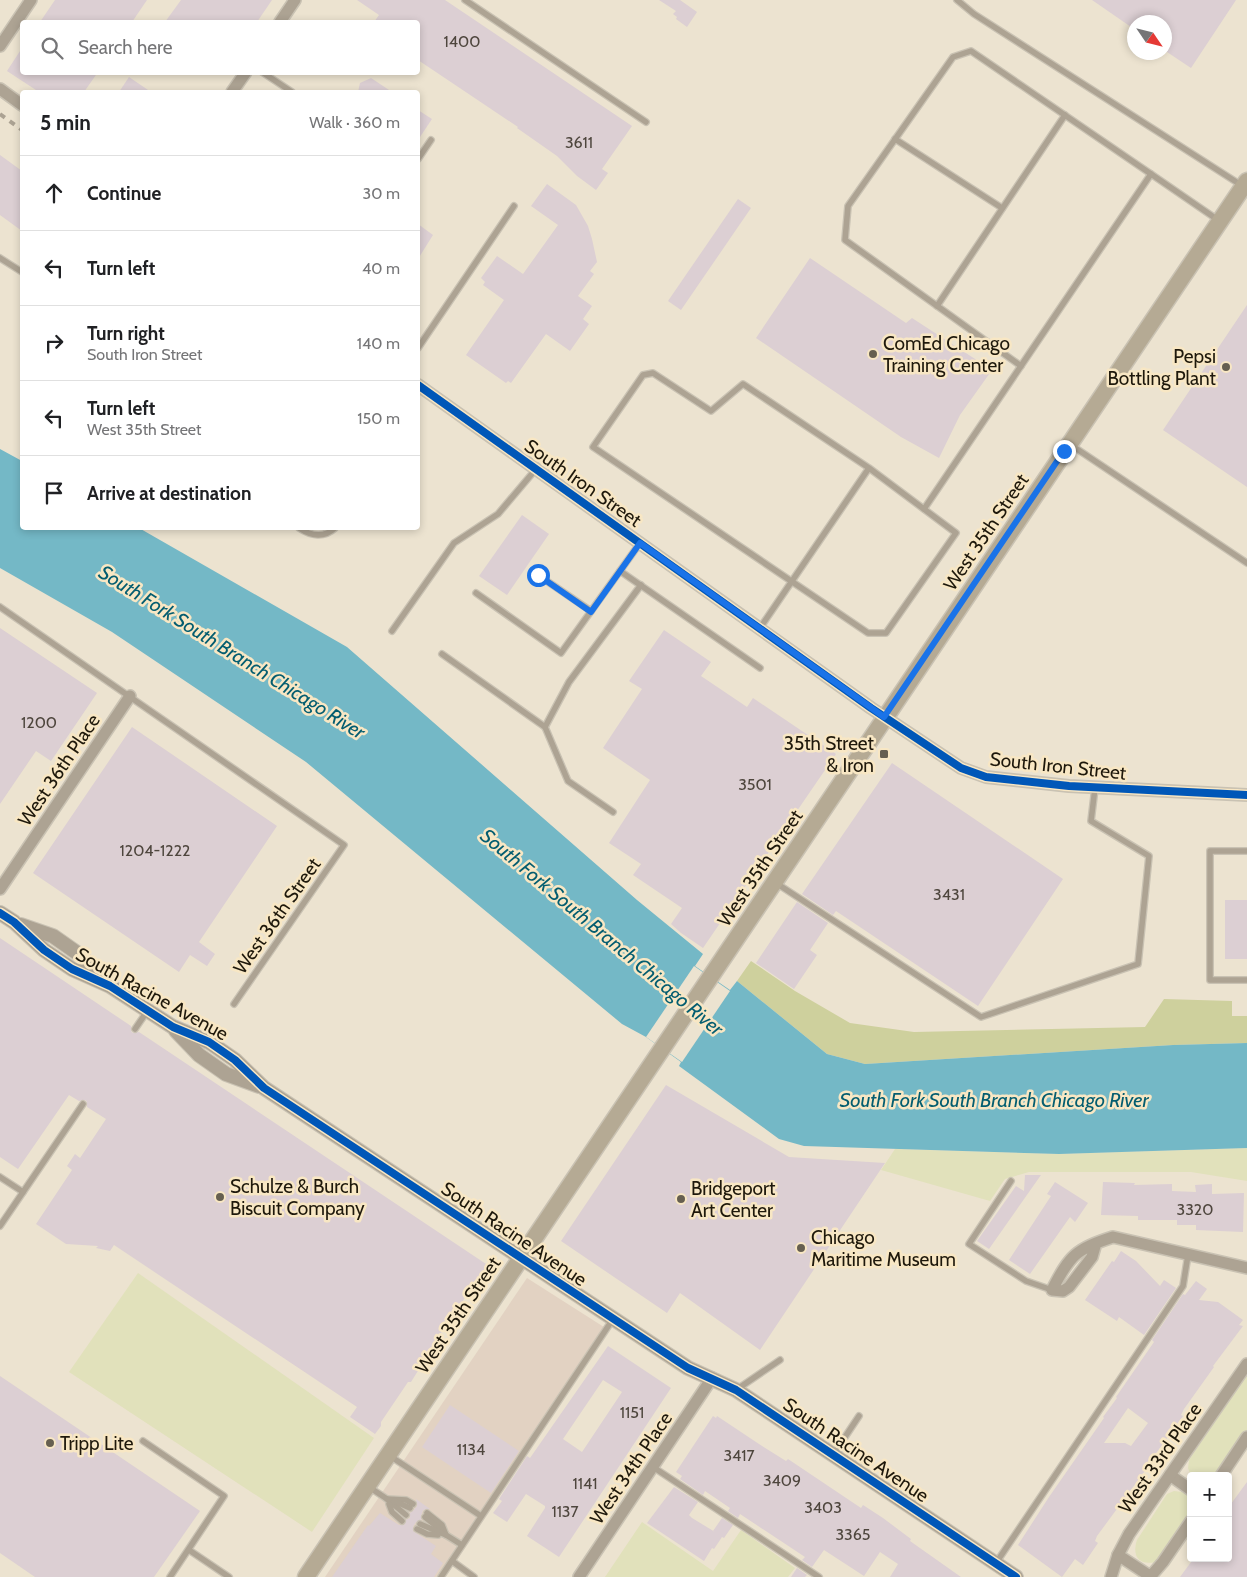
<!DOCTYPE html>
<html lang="en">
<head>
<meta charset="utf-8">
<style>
  :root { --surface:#fff; --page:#f6f6f6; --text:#202124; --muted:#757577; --line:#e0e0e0 }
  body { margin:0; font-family:Cabin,sans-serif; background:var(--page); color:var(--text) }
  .controls { position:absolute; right:15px; bottom:15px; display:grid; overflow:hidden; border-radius:5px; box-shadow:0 2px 8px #0003 }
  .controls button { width:45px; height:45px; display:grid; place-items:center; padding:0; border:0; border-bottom:1px solid var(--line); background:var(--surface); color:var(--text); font:25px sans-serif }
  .compass { position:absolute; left:1127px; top:15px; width:45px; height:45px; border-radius:50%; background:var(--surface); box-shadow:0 2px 8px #0003; rotate:125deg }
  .stop { position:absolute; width:15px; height:15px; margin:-11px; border:4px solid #1a73e8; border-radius:50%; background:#fff }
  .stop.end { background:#1a73e8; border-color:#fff; box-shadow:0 1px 5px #0008 }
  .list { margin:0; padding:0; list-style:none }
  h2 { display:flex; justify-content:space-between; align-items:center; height:65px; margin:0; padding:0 20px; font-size:21px }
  h2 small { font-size:16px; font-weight:400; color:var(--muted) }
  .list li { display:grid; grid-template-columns:32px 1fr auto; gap:15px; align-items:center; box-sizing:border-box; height:75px; padding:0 20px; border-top:1px solid var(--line) }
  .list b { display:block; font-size:19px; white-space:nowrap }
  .list p { margin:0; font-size:16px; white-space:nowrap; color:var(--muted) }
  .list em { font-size:16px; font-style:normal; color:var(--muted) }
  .icon { flex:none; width:28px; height:28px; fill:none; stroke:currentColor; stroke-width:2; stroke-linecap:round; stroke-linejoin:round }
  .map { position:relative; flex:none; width:1247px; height:1577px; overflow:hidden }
  .search { position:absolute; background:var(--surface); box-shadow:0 2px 8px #0003; left:20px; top:20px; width:400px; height:55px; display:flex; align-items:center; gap:12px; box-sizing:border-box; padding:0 18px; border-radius:5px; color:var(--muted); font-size:19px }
  .panel { position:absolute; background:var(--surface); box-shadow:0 2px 8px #0003; left:20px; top:90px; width:400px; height:440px; border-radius:5px }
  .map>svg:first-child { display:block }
</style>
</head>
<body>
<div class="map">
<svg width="1247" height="1577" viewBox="0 0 1247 1577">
  <rect width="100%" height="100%" fill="#ece3d0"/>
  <path fill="#e2d2c2" d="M527 1278 607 1329 441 1577H325Z"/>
  <g fill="#e1e1bb">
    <path d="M1247 1148V1181L1191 1172H1029L1005 1179 990 1201 881 1170 895 1149 1059 1154Z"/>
    <path d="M138 1273 374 1438 312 1532 69 1372Z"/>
    <path d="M1247 1374V1432L1218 1476H1191L1188 1468 1189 1460Z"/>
    <path d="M1174 1491 1182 1492 1191 1498V1514L1159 1561C1141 1567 1131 1558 1137 1540L1167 1494Z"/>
    <path d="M642 1522 713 1571 741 1530 795 1568 788 1577H605Z"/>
  </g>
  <path fill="#ced09d" d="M751 961 795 991 850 1023 914 1032 1145 1027 1164 999 1232 1001V1016H1247V1043L1173 1045 865 1064 827 1054 737 981Z"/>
  <path fill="#74b8c6" d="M0 449 22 461V528H139L347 647 637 900 703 954 695 966 730 990 737 981 827 1054 865 1064 1173 1045 1247 1043V1148L1059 1154 804 1146 779 1139 679 1066 681 1062 646 1037 622 1024 306 762 112 632 0 568Z"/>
  <path fill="#ece3d0" d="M694 966 730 991 682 1062 646 1037Z"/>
  <g fill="#dccfd3" fill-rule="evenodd">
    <path d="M55 0H147L132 22H40Z"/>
    <path d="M181 0H272L257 22H165Z"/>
    <path d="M357 0H445L632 126 602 169 608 173 596 190 577 176 557 156 517 128 518 127 418 60V22H374L379 15Z"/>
    <path d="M659 0H680L697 12 687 27 676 19 677 17 673 14 676 11Z"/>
    <path d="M1092 0H1236L1191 68 1164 50V22H1134V29Z"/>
    <path d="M22 48V72H98L84 92H39L7 71Z"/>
    <path d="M129 77 151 92H119Z"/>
    <path d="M371 78 392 92H358L360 83Z"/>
    <path d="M418 110 432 119 418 140Z"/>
    <path d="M0 155 22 171V231L0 215Z"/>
    <path d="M547 184 576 205 588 226 592 239 597 262 590 271 594 274 578 296 592 306 583 319 589 324 570 351 546 334 511 383 508 381 506 383 466 355 504 300 483 285 485 282 481 278 497 256 523 274 558 225 531 206Z"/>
    <path d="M738 199 751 208 681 310 668 301Z"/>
    <path d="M418 224 433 235 418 259Z"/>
    <path d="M810 258 906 323 912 318 992 370 960 415 939 458 901 437 756 338Z"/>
    <path d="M1247 305V487L1163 430Z"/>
    <path d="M522 515 549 534 507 595 479 576Z"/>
    <path d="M0 628 97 693 51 761 36 751 0 804Z"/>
    <path d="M664 630 711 662 701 676 747 707 753 698 836 754 703 948 681 933 671 924 682 908 633 875 641 864 609 843 650 780 603 748 642 689 629 681Z"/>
    <path d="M132 727 277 826 199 942 215 954 207 966 190 955 179 972 33 873Z"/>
    <path d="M892 763 1063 879 978 1006 836 911 833 915 802 894Z"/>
    <rect x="1225" y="900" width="22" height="59"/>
    <path d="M797 902 828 923 810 950 817 955 794 989 756 963Z"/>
    <path d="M0 938 131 1026V1031L133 1033 139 1032 489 1266 484 1273 481 1274 456 1311V1315L451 1322H448L421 1364V1366L411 1382H408L381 1422V1426L375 1434 350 1417 357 1407 114 1245 110 1251 96 1248 98 1246 66 1244 36 1224 72 1170 67 1166 75 1154 80 1158 106 1119 87 1107V1102L85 1100 79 1101 69 1095 18 1169 0 1157Z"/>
    <path d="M666 1085 789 1157 885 1163 760 1350 680 1293 667 1313 561 1241Z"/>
    <path d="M1025 1175H1041L989 1249 977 1241 1016 1186 1024 1191Z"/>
    <path d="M1055 1182 1088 1203 1075 1222 1070 1217 1030 1274 1009 1260 1051 1196 1047 1194Z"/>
    <path d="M1103 1182 1135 1183 1134 1185 1172 1184V1191L1196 1192 1195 1185 1212 1184V1194L1244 1193 1243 1232 1196 1230V1225H1177V1220H1138V1216L1101 1215Z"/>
    <path d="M1121 1251 1136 1261 1160 1286 1164 1280 1176 1288 1144 1335 1119 1317 1117 1321 1085 1300 1112 1261 1114 1262Z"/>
    <path d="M1196 1281 1207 1289 1199 1300 1218 1302 1243 1320 1239 1325 1243 1326 1213 1366 1214 1367 1184 1409 1181 1415 1183 1416 1146 1467 1147 1468 1097 1536 1095 1541 1098 1543 1083 1565 1075 1559 1062 1577 1018 1545 1049 1497 1104 1418 1103 1417 1117 1398 1116 1397 1154 1342 1152 1340 1183 1294 1185 1295ZM1128 1408 1148 1423 1131 1446 1125 1443H1104Z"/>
    <path d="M608 1346 671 1388 559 1557 527 1536 545 1508V1506L526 1494 507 1522 493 1513 502 1501 499 1499 527 1456 530 1458ZM603 1380 622 1392 582 1452 563 1439Z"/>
    <path d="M0 1376 200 1511 154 1577H35L0 1553Z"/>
    <path d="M450 1405 519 1451 491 1493 422 1447Z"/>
    <path d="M713 1416 716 1418 717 1416 759 1444 786 1461 788 1459 861 1508 863 1505 883 1518 911 1539 910 1541 961 1577H890L898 1564 880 1552 864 1576 824 1550 812 1567 802 1560 805 1557 740 1514 738 1518 728 1511 730 1508 705 1491 703 1495 680 1479 682 1476 676 1472Z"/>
    <path d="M1247 1482V1577H1180L1194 1558H1228V1508Z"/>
    <path d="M674 1487 698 1502 689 1515 692 1518 715 1532 713 1531 722 1518 733 1525 724 1538 722 1537 714 1549 712 1548 704 1561 647 1523Z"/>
    <path d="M416 1499 430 1509 423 1510 421 1516V1520L416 1522 413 1527V1531L436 1546 431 1554 443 1563 434 1577H332L368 1525 369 1526 380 1513 399 1525H404L406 1520 410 1518V1513L413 1511 417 1506Z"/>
    <path d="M797 1568 807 1575 805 1577H791Z"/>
  </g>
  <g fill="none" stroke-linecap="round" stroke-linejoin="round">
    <g stroke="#c9c2b3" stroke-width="8">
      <g id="service">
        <path d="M465 0 646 122"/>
        <path d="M957 0 974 14 1241 185"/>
        <path d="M262 72 292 92"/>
        <path d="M895 139 1002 208"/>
        <path d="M418 159 431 140"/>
        <path d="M0 258 22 272"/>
        <path d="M937 306 1065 115"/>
        <path d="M418 348 514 206"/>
        <path d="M1021 366 845 240 848 206 953 57 971 51 1151 174"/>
        <path d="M1071 445 1247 563"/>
        <path d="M924 509 1151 174 1218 220"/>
        <path d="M299 528C311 536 324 538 335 528"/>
        <path d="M620 571 760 668"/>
        <path d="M538 575 591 611"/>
        <path d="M476 593 561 653 640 543"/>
        <path d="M0 607 344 845 234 1004"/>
        <path d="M760 628C796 575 833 521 869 468L743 384 711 411 653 373 643 375 593 447 868 633H886L956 533 869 468"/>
        <path d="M392 631 454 543 498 514 536 469"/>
        <path d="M442 654 545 727"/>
        <path d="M613 812 568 781 545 727 569 682 641 585"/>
        <path d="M1247 851H1210V980H1247"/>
        <path d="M776 883 981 1017 1138 964 1149 856 1091 821 1095 788"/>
        <path d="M135 1029 148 1010"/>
        <path d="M0 1177 23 1192"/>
        <path d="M1011 1181 969 1244 1026 1281 1052 1290"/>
        <path d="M0 1226 83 1104"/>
        <path d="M736 1390 780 1360"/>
        <path d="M143 1441 224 1496 170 1577"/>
        <path d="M833 1455 859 1416"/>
        <path d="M390 1456 481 1516"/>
        <path d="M653 1467 819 1577"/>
        <path d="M369 1487 387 1499 406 1515"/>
        <path d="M387 1499 406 1500 413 1504"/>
        <path d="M394 1501 410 1508"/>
        <path d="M389 1504 392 1512 402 1521"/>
        <path d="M427 1513 442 1525 446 1535"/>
        <path d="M425 1517 441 1530"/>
        <path d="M420 1524 446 1535 462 1545"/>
        <path d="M417 1529 427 1534 438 1535"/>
        <path d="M189 1550 229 1577"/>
        <path d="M452 1561 474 1577"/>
        <path d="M996 1563 1183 1286 1188 1255"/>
        <path d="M441 1577 613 1319"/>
      </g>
    </g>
    <g stroke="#c9c2b3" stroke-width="14">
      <g id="minor">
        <path d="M280 22 295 0"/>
        <path d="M0 46 31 0"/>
        <path d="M0 89 22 105"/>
        <path d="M232 92 246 72"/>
        <path d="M418 385 871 708 961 768 986 777 1069 786 1247 795"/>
        <path d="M0 889 130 696"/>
        <path d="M1096 1243 1092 1257 1069 1287 1063 1291 1052 1290C1070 1255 1076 1249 1113 1237L1247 1268"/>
        <path d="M1170 1475 1191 1490"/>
        <path d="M1221 1476 1247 1437"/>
        <path d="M1118 1555 1150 1576"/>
        <path d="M579 1577 712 1378"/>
        <path d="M1111 1577 1118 1555 1129 1534 1247 1364"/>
        <path d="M1150 1577 1163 1562 1191 1521"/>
      </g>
    </g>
    <g stroke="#c9c2b3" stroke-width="16">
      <g id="tertiary">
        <path d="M0 913 14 922 44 950 72 969 110 986 173 1027 209 1042 235 1060 264 1088 688 1368 736 1390 1016 1577"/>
        <path d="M21 925 53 936 80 955 104 980"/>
        <path d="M176 1031 199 1055 226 1074 259 1086"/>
      </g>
    </g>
    <g stroke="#c9c2b3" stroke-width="19">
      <path id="secondary" d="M306 1577 1247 181"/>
    </g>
    <use href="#service" stroke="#ada393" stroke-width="5.5"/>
    <use href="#minor" stroke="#ada393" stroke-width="11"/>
    <use href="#tertiary" stroke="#ada393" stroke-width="14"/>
    <use href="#secondary" stroke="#b5aa94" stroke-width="16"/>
    <path stroke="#aba293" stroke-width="4" stroke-dasharray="6 6" stroke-linecap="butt" d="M0 114 22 130"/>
    <g stroke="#f8e7c4" stroke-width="11">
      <g id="cycleway">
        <path d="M418 385 871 708 961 768 986 777 1069 786 1247 795"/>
        <path d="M0 913 14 922 44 950 72 969 110 986 173 1027 209 1042 235 1060 264 1088 688 1368 736 1390 1016 1577"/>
      </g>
    </g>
    <use href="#cycleway" stroke="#0057b8" stroke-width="8"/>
  </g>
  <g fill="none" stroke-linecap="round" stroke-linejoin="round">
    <path stroke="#1a73e8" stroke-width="6" d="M538 575 591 612 640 543 884 717 1064 451"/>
  </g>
  <g fill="#665f50" stroke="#f8e7c4" stroke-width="2">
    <circle cx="873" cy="354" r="5"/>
    <circle cx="1226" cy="367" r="5"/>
    <rect x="879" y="749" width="10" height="10" rx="2.5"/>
    <circle cx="220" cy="1197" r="5"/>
    <circle cx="681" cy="1199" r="5"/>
    <circle cx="801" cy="1248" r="5"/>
    <circle cx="50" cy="1443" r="5"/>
  </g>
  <g text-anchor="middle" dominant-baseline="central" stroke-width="5" stroke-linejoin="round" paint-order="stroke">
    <g font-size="16" fill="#4e463d">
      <text x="462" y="41">1400</text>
      <text x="579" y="142">3611</text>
      <text x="39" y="722">1200</text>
      <text x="755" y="784">3501</text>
      <text x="155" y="850">1204-1222</text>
      <text x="949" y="894">3431</text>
      <text x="1195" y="1209">3320</text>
      <text x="632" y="1412">1151</text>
      <text x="471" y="1449">1134</text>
      <text x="739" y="1455">3417</text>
      <text x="782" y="1480">3409</text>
      <text x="585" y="1483">1141</text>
      <text x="823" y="1507">3403</text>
      <text x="565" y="1511">1137</text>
      <text x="853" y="1534">3365</text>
    </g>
    <g font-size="19" fill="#1e180b" stroke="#f8e7c4" text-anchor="start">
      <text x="883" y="343">ComEd Chicago<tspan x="883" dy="22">Training Center</tspan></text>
      <text x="1216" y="356" text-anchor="end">Pepsi<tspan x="1216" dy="22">Bottling Plant</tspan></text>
      <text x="874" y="743" text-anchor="end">35th Street<tspan x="874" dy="22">&amp; Iron</tspan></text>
      <text x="230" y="1186">Schulze &amp; Burch<tspan x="230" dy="22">Biscuit Company</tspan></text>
      <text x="691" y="1188">Bridgeport<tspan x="691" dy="22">Art Center</tspan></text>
      <text x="811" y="1237">Chicago<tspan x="811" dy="22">Maritime Museum</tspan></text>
      <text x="60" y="1443">Tripp Lite</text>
    </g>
    <g font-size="19" fill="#1e180b" stroke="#f8e7c4">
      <text transform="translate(583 483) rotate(35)">South Iron Street</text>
      <text transform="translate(986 532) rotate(-56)">West 35th Street</text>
      <text transform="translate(1058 766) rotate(6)">South Iron Street</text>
      <text transform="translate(59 770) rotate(-56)">West 36th Place</text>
      <text transform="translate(760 868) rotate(-56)">West 35th Street</text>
      <text transform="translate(277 916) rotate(-55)">West 36th Street</text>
      <text transform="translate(152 994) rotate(29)">South Racine Avenue</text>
      <text transform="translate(514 1234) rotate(34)">South Racine Avenue</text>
      <text transform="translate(458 1315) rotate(-56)">West 35th Street</text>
      <text transform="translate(856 1450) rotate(34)">South Racine Avenue</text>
      <text transform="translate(1160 1458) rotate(-55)">West 33rd Place</text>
      <text transform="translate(631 1468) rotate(-56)">West 34th Place</text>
    </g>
    <g font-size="20" font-style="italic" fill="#045d70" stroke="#f8e7c4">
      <text transform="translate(232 652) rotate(32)">South Fork South Branch Chicago River</text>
      <text transform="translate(602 932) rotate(40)">South Fork South Branch Chicago River</text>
      <text x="994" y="1100">South Fork South Branch Chicago River</text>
    </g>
  </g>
</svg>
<div class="controls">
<button>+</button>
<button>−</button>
</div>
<svg class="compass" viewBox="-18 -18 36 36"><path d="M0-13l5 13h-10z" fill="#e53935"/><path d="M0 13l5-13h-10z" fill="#757577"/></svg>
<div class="stop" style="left:538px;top:575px"></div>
<div class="stop end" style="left:1064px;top:451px"></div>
<div class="search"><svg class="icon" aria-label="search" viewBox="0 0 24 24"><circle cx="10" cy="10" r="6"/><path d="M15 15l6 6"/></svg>Search here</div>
<section class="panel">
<h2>5 min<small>Walk · 360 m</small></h2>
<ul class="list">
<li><svg class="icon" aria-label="ahead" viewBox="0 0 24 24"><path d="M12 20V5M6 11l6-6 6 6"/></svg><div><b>Continue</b></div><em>30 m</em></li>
<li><svg class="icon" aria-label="left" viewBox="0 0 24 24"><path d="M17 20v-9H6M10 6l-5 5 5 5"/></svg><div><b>Turn left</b></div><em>40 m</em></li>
<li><svg class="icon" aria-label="right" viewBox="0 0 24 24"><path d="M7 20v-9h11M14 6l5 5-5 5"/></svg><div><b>Turn right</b><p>South Iron Street</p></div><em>140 m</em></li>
<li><svg class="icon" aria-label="left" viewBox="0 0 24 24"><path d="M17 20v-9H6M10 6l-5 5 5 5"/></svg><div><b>Turn left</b><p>West 35th Street</p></div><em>150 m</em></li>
<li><svg class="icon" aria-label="arrive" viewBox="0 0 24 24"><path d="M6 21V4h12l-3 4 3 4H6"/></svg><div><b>Arrive at destination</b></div></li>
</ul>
</section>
</div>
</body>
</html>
